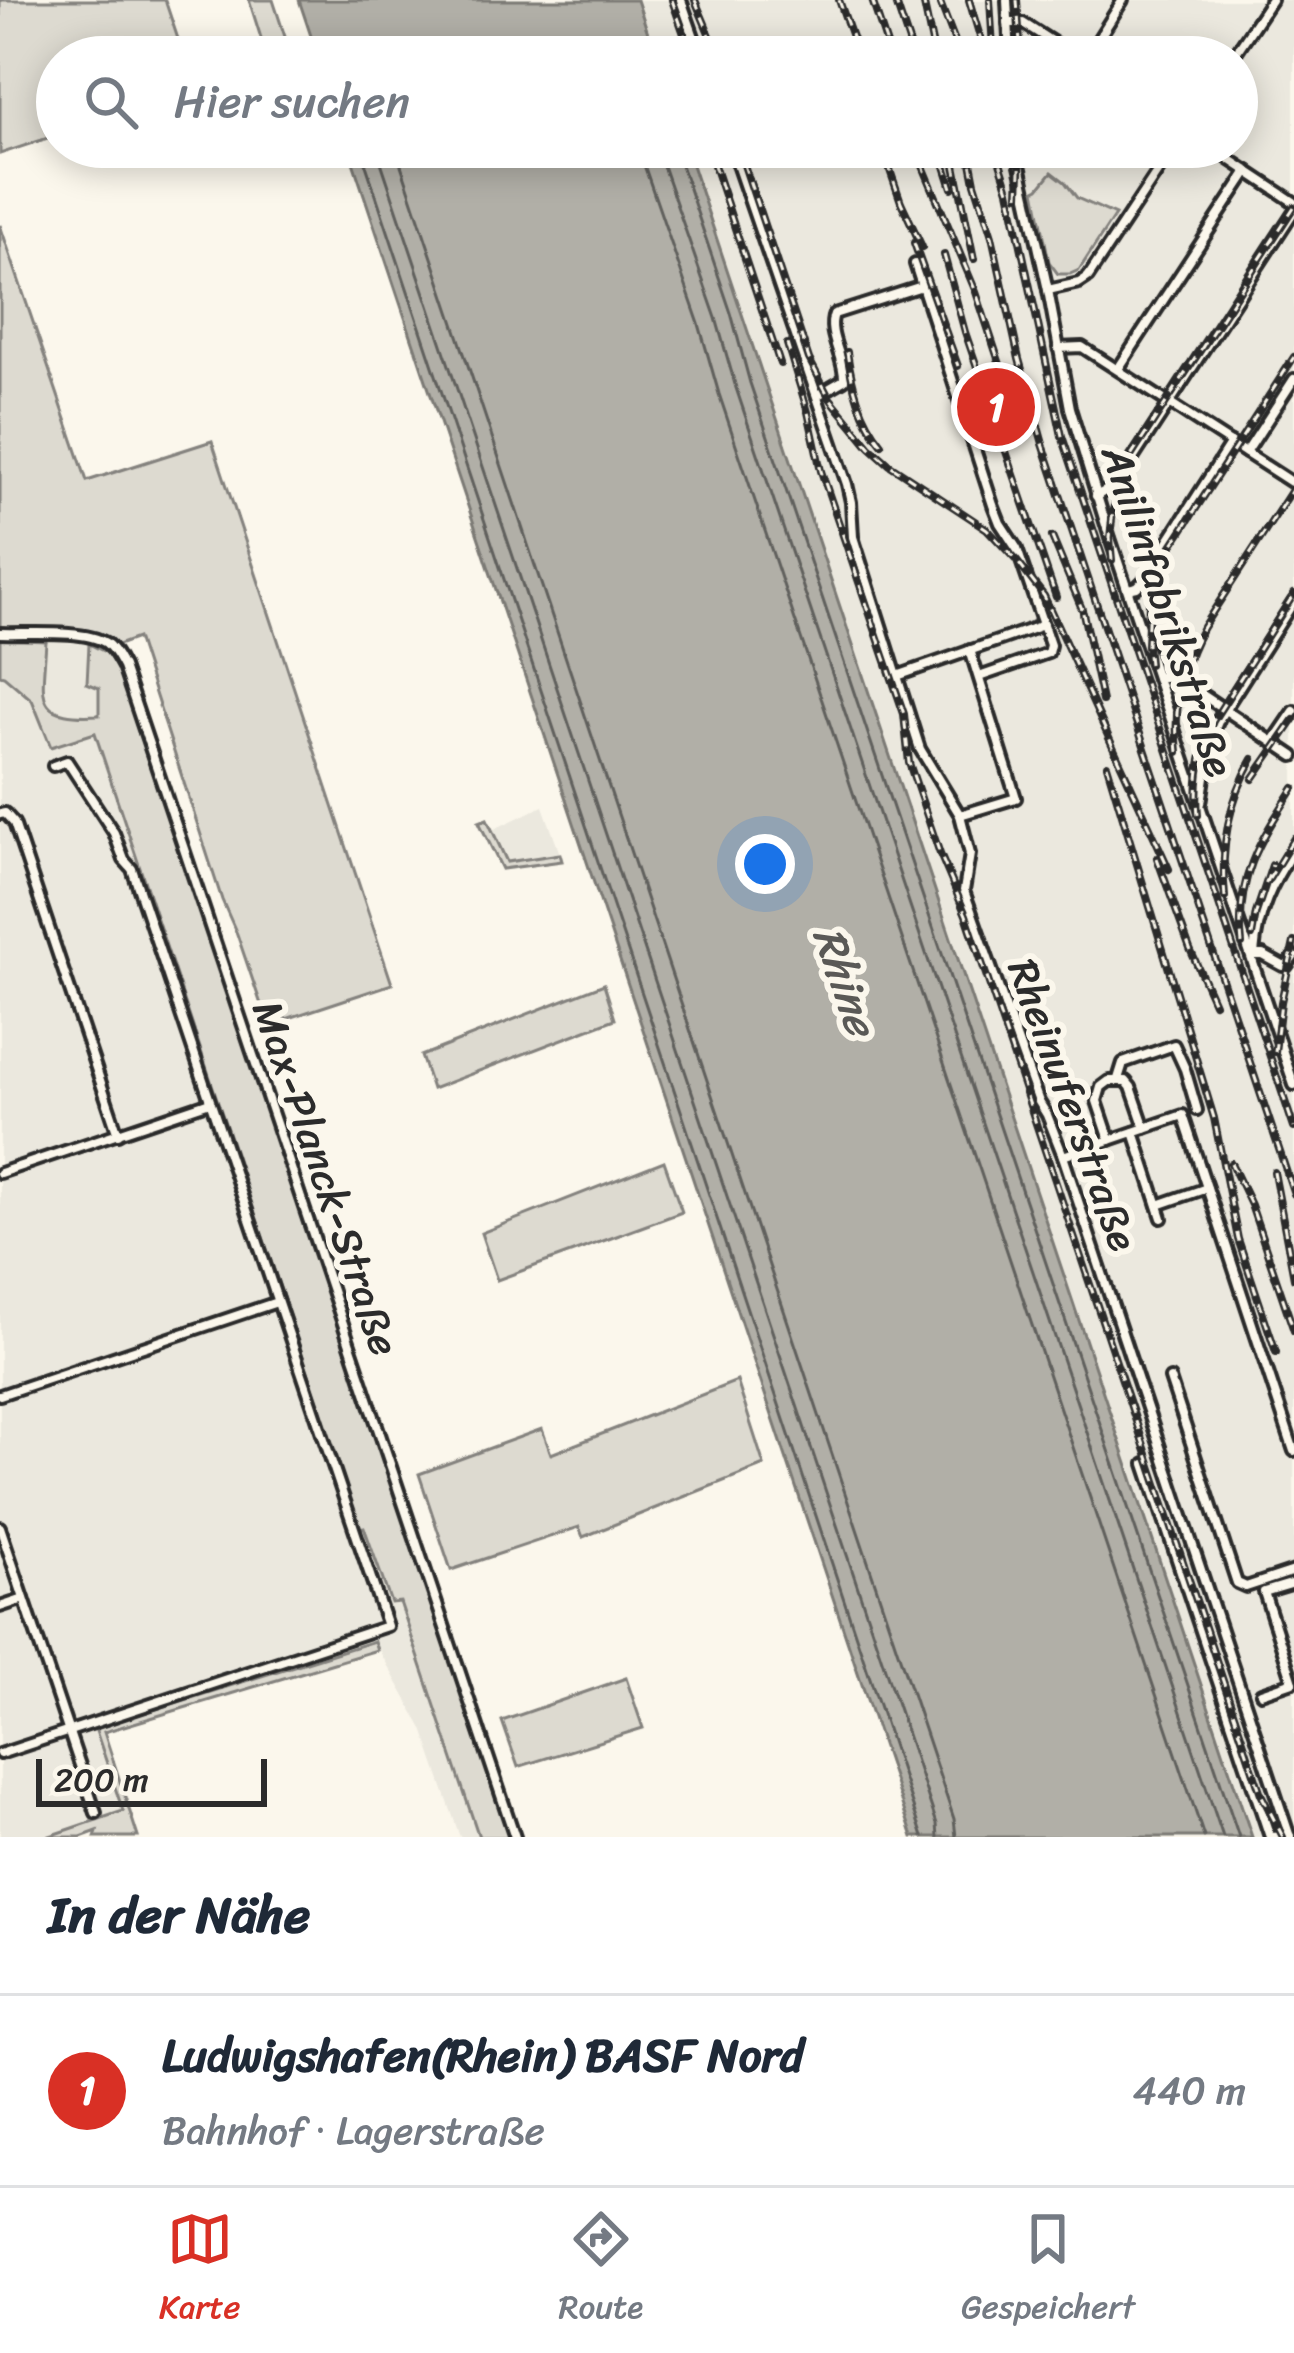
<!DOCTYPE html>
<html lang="de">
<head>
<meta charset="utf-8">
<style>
  :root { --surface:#fff; --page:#f2f2f3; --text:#1f2937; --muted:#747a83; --line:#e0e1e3; --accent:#d93025 }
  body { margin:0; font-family:Sriracha,sans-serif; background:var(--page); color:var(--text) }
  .scale { position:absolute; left:36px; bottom:30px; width:231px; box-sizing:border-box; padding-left:12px; border:6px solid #2b2b2b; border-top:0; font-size:33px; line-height:42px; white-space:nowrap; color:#2b2b2b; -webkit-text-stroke:9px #fbf7ec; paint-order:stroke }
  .you { position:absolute; left:765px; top:864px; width:42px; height:42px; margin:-30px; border:9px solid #fff; border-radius:50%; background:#1a73e8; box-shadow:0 0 0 18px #1a73e833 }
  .badge { display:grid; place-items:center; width:78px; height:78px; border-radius:50%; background:var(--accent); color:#fff; font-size:39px; font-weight:700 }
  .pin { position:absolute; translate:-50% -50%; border:6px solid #fff; box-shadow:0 3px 12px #0006 }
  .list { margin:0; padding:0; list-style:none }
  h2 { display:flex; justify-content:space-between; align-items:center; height:156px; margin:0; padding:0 48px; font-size:51px }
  h2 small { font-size:39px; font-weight:400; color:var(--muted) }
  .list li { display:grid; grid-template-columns:78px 1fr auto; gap:36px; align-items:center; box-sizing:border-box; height:192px; padding:0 48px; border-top:3px solid var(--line) }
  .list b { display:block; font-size:45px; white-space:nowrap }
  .list p { margin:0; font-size:39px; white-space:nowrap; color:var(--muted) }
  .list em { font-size:39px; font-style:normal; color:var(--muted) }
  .icon { flex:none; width:66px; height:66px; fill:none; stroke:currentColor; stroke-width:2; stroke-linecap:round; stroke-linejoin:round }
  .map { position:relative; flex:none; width:1294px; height:1837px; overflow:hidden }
  .search { position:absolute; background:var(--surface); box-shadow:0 6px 30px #0003; left:36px; right:36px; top:36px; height:132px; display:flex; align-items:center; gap:30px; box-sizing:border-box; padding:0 42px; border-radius:66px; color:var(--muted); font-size:45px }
  .sheet { height:348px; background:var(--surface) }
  nav { display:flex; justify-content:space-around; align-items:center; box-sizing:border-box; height:168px; border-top:3px solid var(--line); background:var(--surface); font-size:33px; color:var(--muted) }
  nav a { display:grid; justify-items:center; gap:6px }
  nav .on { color:var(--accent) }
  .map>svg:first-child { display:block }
</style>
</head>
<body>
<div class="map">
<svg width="1294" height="1837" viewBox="0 0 1294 1837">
  <rect width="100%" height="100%" fill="#fbf7ec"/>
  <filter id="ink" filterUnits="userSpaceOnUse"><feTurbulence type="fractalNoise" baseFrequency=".00833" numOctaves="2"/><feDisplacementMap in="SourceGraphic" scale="24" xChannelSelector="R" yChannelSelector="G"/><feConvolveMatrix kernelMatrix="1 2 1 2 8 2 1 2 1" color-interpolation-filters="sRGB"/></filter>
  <g filter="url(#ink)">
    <g fill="#ebe8de">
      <path d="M637 0H1294V1837H1252L686 147H1237V57H656Z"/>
      <path d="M46 641 89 644 87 683 100 687 99 716 66 715 48 707 43 697Z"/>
      <path d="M0 675H4L32 700 51 747 94 733 360 1527 364 1526 390 1603 399 1601 479 1837H460L423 1729 374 1641 96 1728 123 1811 47 1837H0Z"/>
      <path d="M543 806 560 854 507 862 492 830Z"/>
    </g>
    <g fill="#dddad0" stroke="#84827e" stroke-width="3">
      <path d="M0 0H165L184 57H57V135L0 154Z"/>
      <path d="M249 0H273L290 52 267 57Z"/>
      <path d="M1052 172 1065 182 1077 198 1115 215 1079 270 1070 274H1058L1049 262 1035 190 1039 188Z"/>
      <path d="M0 225 87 481 212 441 392 984 268 1025 237 934 222 900 137 638 115 646 92 632 0 627Z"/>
      <path d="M0 639 46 641C43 696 31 719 99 715V688L87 683 89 644 107 653 119 672 509 1837H479L400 1602 391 1603 364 1527 360 1528 95 733 51 747 32 700 4 676 0 675Z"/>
      <path d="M487 819 507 862 560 854 562 861 502 869 479 822Z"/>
      <path d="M604 984 615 1019 432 1089 421 1056Z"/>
      <path d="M664 1161 682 1212 497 1280 481 1233Z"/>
      <path d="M737 1381 764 1465 583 1537 579 1527 451 1570 419 1474 542 1429 551 1454Z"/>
      <path d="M374 1641 377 1650 104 1732 138 1837H95L97 1831 81 1837H47L123 1811 95 1728Z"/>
      <path d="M626 1678 643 1728 518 1767 502 1721Z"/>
    </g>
    <g fill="#b1afa7" stroke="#7b7a75" stroke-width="3">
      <path d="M299 0H637L656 57H318Z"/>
      <path d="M348 147H686L1252 1837H913Z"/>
    </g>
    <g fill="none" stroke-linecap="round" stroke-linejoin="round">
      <g stroke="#61605d" stroke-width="3">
        <path d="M360 147 923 1837"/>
        <path d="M376 147 937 1824 938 1837"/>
        <path d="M395 147 954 1819 956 1837"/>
        <path d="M642 147 644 165 699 324 719 394 1204 1837"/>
        <path d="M660 147 661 160 716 318 736 388 1223 1837"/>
        <path d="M675 147 731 313 750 383 1239 1837"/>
      </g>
      <g stroke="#2b2b2b" stroke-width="16">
        <g id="minor">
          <path d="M681 0 701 57"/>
          <path d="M1007 0 1010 57"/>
          <path d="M1008 23H1023L1076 57"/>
          <path d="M1087 57 1123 0"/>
          <path d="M1233 57 1271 0"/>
          <path d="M731 147 847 484 851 502 853 537 920 749 960 815 970 854 964 891 1039 1102 1047 1115 1063 1156 1290 1837"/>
          <path d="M1016 147 1048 290 1070 408 1110 538 1294 1085"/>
          <path d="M1211 147 1294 202"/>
          <path d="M915 264 993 505 1000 523 1017 549 1050 645 1048 653 979 677"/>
          <path d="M1048 290 1079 283 1088 277 1174 147"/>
          <path d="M1058 348 1082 347 1294 484"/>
          <path d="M1118 369 1248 171"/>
          <path d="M818 395 844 380C845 358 826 334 834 314L922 286"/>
          <path d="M1246 453 1294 379"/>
          <path d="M1096 496 1116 485 1294 211"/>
          <path d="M1128 589 1137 587 1143 581 1231 443"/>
          <path d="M0 633C27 634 84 629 106 643 114 649 118 658 123 667L515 1837"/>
          <path d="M897 676 1043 625"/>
          <path d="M1157 677H1176L1294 756"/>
          <path d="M1273 742 1294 711"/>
          <path d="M1201 803 1211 738 1220 717 1294 601"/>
          <path d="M0 814 5 813 14 823 118 1134"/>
          <path d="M960 815 1016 798 970 650"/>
          <path d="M1254 954C1257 914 1272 882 1294 849"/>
          <path d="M1253 955H1263L1283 966H1287L1294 956"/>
          <path d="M1118 1079 1123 1063 1174 1045 1185 1069 1197 1110"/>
          <path d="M1134 1132 1162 1218"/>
          <path d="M1110 1140 1097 1101 1101 1087 1109 1081H1126L1131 1087 1145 1128"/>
          <path d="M1063 1156 1183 1115 1294 1451"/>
          <path d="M0 1173 210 1102"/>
          <path d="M1158 1205 1207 1188"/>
          <path d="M1170 1379 1237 1583 1246 1587 1294 1571"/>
          <path d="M0 1395 277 1302"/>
          <path d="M1145 1464 1270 1837 1290 1836"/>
          <path d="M0 1527 96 1813"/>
          <path d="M0 1607 24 1599"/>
          <path d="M1293 1682 1264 1592 1294 1583"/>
          <path d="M1261 1693 1293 1682"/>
          <path d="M0 1754 387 1626 132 869 124 860 114 833 67 761 53 766"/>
        </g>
      </g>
      <use href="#minor" stroke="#fbf7ec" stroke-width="8"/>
      <g stroke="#2b2b2b" stroke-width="8">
        <g id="rail">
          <path d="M672 0 692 57"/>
          <path d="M695 0 719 57"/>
          <path d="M839 0 859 57"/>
          <path d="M872 0 891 57"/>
          <path d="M895 0 914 57"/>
          <path d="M923 0 935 57"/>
          <path d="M939 0 961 57"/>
          <path d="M969 0 986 57"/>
          <path d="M990 0 993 48"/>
          <path d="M1017 0 1021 57"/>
          <path d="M708 147 780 364"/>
          <path d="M738 147 809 359 829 397 870 447 890 465 987 529 1016 560 1044 596 1169 869"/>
          <path d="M882 147 901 202 922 247"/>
          <path d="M915 147 976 292 1022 431"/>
          <path d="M939 147 952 188"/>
          <path d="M968 147 975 183 992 236 1019 359 1043 444 1294 1194"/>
          <path d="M995 147 1009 190 1062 436 1294 1128"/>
          <path d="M955 165 974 259"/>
          <path d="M1019 195 1021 147"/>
          <path d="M914 243 958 366"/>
          <path d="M944 255 965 332 1056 597"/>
          <path d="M787 344 808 412 821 471 904 714 909 763 940 854 966 915 1261 1794 1283 1837"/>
          <path d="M847 352C852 385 860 418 882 444"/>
          <path d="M1052 537 1082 609"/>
          <path d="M1112 560 1110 538 1113 510 1128 461 1294 207"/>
          <path d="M1083 613 1102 701"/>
          <path d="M1149 664 1147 645 1149 603 1166 555 1294 357"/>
          <path d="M1178 752C1173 707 1181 666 1203 627L1294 487"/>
          <path d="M1107 765 1214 1118 1238 1239 1276 1352"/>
          <path d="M1253 779 1294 720"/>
          <path d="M1198 815C1195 781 1200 752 1213 721L1294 594"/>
          <path d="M1157 858 1190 949 1214 1003"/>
          <path d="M1269 879 1294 838"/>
          <path d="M1225 897C1220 848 1228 802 1253 759"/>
          <path d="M1252 936 1256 913 1272 865"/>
          <path d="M1242 944C1235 878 1259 842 1294 788"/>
          <path d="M1275 1052 1281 1002 1294 942"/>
          <path d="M1231 1163 1251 1205 1294 1331"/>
          <path d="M1274 1172 1294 1278"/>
        </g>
      </g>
      <use href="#rail" stroke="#fbf7ec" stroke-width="3" stroke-dasharray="9" stroke-linecap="butt"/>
    </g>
  </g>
  <g text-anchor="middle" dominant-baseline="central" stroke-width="12" stroke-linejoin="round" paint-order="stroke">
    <g font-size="42" fill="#2b2b2b" stroke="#fbf7ec">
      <text transform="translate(1168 611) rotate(72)">Anilinfabrikstraße</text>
      <text transform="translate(1073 1105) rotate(70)">Rheinuferstraße</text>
      <text transform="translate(326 1178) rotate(71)">Max-Planck-Straße</text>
    </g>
    <g font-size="45" font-style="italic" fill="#5a5956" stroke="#fbf7ec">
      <text transform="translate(845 981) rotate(71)">Rhine</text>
    </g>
  </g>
</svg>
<div class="scale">200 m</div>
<div class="you"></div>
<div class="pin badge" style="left:996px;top:407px">1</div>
<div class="search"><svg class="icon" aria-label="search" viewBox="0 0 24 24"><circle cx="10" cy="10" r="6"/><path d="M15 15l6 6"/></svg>Hier suchen</div>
</div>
<section class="sheet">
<h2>In der Nähe<small></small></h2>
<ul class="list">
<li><span class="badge">1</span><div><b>Ludwigshafen(Rhein) BASF Nord</b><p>Bahnhof · Lagerstraße</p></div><em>440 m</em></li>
</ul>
</section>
<nav>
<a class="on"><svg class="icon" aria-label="map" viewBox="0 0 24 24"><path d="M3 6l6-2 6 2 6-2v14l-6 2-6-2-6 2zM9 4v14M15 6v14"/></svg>Karte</a>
<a><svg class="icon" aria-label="directions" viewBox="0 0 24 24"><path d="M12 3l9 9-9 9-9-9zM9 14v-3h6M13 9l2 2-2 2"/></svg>Route</a>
<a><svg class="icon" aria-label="saved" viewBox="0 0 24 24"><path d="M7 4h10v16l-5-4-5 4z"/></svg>Gespeichert</a>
</nav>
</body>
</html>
